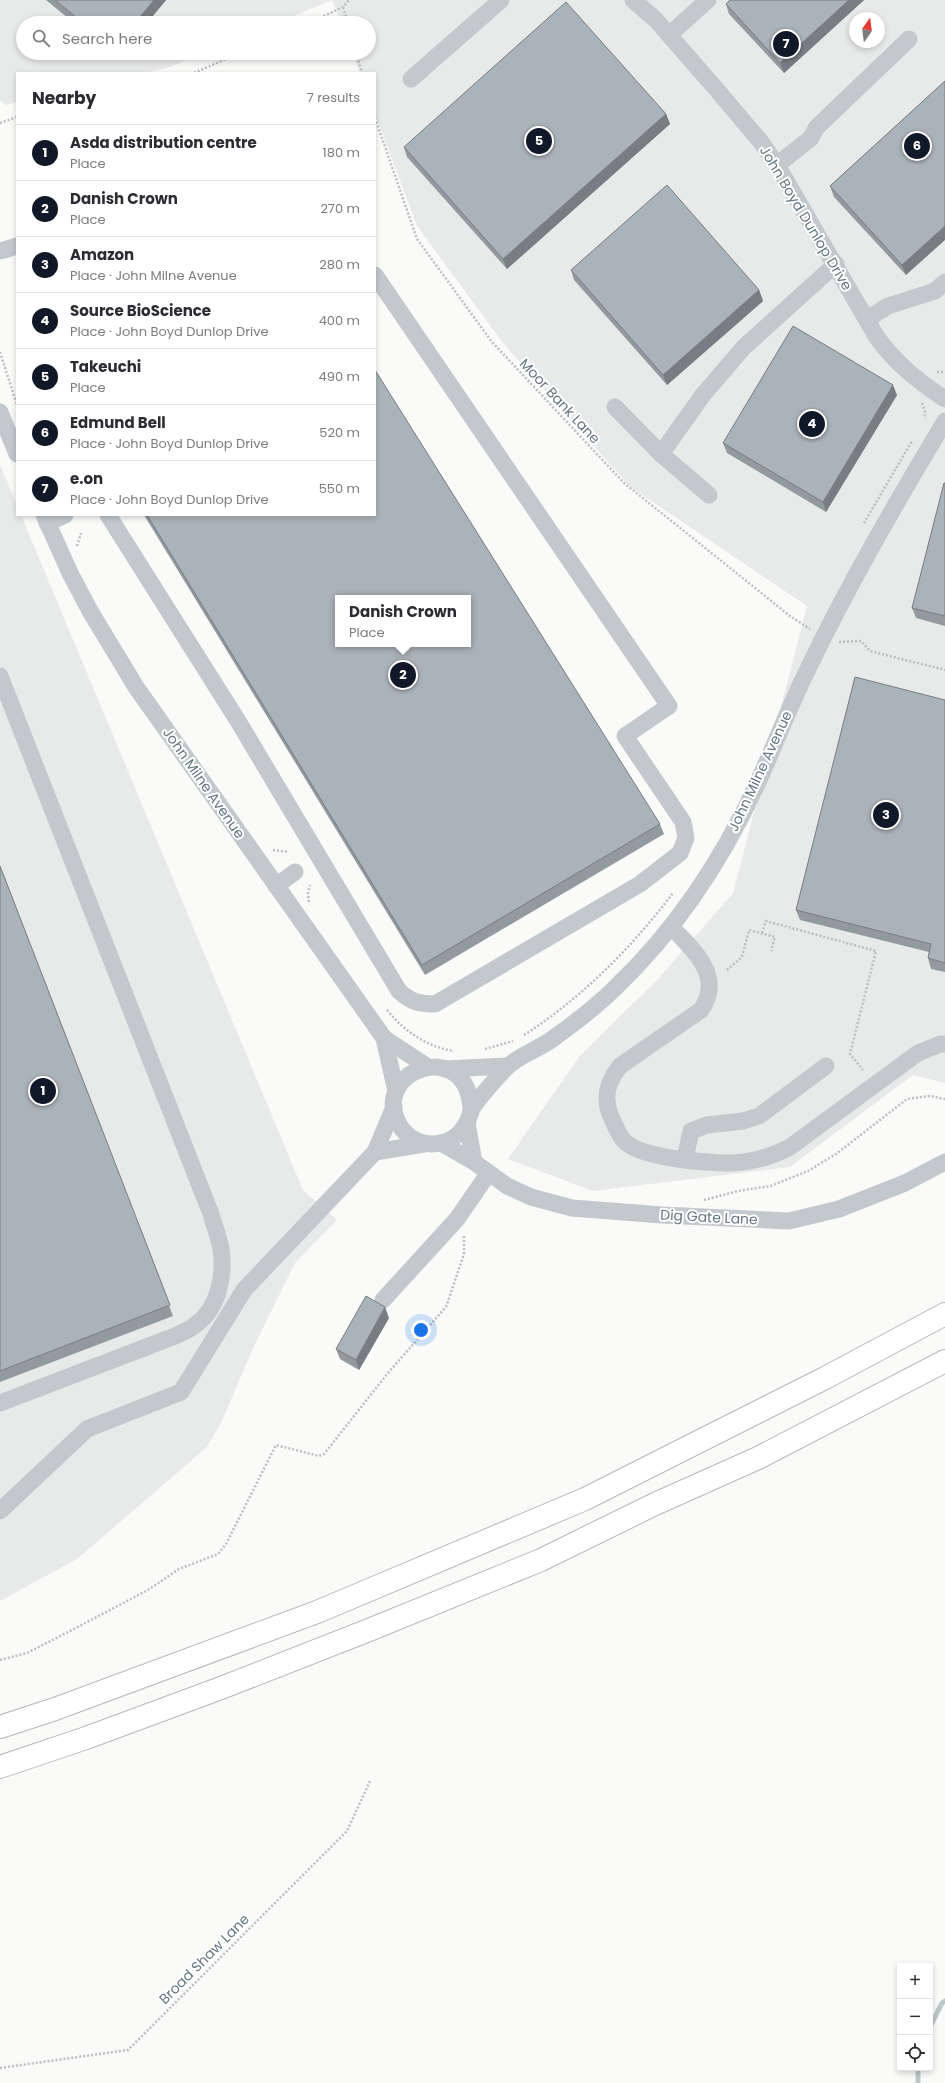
<!DOCTYPE html>
<html lang="en">
<head>
<meta charset="utf-8">
<style>
  :root { --surface:#fff; --page:#f7f7f7; --text:#2b2b33; --muted:#7c7c81; --line:#e1e1e2; --accent:#111827 }
  body { margin:0; font-family:Poppins,sans-serif; background:var(--page); color:var(--text) }
  .controls { position:absolute; right:12px; bottom:12px; display:grid; overflow:hidden; border-radius:0px; box-shadow:0 2px 6px #0003 }
  .controls button { width:36px; height:36px; display:grid; place-items:center; padding:0; border:0; border-bottom:1px solid var(--line); background:var(--surface); color:var(--text); font:20px sans-serif }
  .compass { position:absolute; left:849px; top:12px; width:36px; height:36px; border-radius:50%; background:var(--surface); box-shadow:0 2px 6px #0003; rotate:14deg }
  .you { position:absolute; left:421px; top:1330px; width:14px; height:14px; margin:-10px; border:3px solid #fff; border-radius:50%; background:#1a73e8; box-shadow:0 0 0 6px #1a73e833 }
  .badge { display:grid; place-items:center; width:26px; height:26px; border-radius:50%; background:var(--accent); color:#fff; font-size:13px; font-weight:700 }
  .pin { position:absolute; translate:-50% -50%; border:2px solid #fff; box-shadow:0 1px 4px #0006 }
  .popup { position:absolute; left:335px; top:595px; width:136px; height:52px; box-sizing:border-box; display:grid; place-content:center; border-radius:0px; background:var(--surface); filter:drop-shadow(0 1px 3px #0005); font-size:13px; white-space:nowrap; color:var(--muted) }
  .popup b { font-size:15px; color:var(--text) }
  .popup::after { content:''; position:absolute; left:50%; top:100%; margin-left:-8px; border:8px solid transparent; border-top-color:var(--surface) }
  .list { margin:0; padding:0; list-style:none }
  h2 { display:flex; justify-content:space-between; align-items:center; height:52px; margin:0; padding:0 16px; font-size:17px }
  h2 small { font-size:13px; font-weight:400; color:var(--muted) }
  .list li { display:grid; grid-template-columns:26px 1fr auto; gap:12px; align-items:center; box-sizing:border-box; height:56px; padding:0 16px; border-top:1px solid var(--line) }
  .list b { display:block; font-size:15px; white-space:nowrap }
  .list p { margin:0; font-size:13px; white-space:nowrap; color:var(--muted) }
  .list em { font-size:13px; font-style:normal; color:var(--muted) }
  .icon { flex:none; width:22px; height:22px; fill:none; stroke:currentColor; stroke-width:2; stroke-linecap:round; stroke-linejoin:round }
  .map { position:relative; flex:none; width:945px; height:2083px; overflow:hidden }
  .search { position:absolute; background:var(--surface); box-shadow:0 2px 6px #0003; left:16px; top:16px; width:360px; height:44px; display:flex; align-items:center; gap:10px; box-sizing:border-box; padding:0 14px; border-radius:22px; color:var(--muted); font-size:15px }
  .panel { position:absolute; background:var(--surface); box-shadow:0 2px 6px #0003; left:16px; top:72px; width:360px; height:444px; border-radius:0px }
  .map>svg:first-child { display:block }
</style>
</head>
<body>
<div class="map">
<svg width="945" height="2083" viewBox="0 0 945 2083">
  <rect width="100%" height="100%" fill="#fafaf8"/>
  <g fill="#e8e9e9" fill-rule="evenodd">
    <path d="M0 0H945V1083L913 1075 790 1167 593 1191 508 1159 579 1057 658 979 733 893 807 606 629 486 503 343 417 226 375 114V73H360L352 53H369V23H341L332 0 277 23H23V53H204L167 68 145 73H17V102L6 105 0 101ZM855 18H879V42H855Z"/>
    <path d="M0 465 17 505V515H21L303 1190 337 1220 295 1263 253 1348 221 1423 206 1448 77 1559 0 1601Z"/>
  </g>
  <g fill="none" stroke-linecap="round" stroke-linejoin="round">
    <g stroke="#bbc7cb" stroke-width="5">
      <path d="M930 2027 942 2003 945 2001"/>
      <path d="M918 2083V2068"/>
    </g>
    <g stroke="#b4b9bd" stroke-width="24">
      <g id="highway">
        <path d="M0 1727 55 1709 317 1612 585 1499 825 1378 945 1314"/>
        <path d="M0 1767 86 1738 221 1688 369 1630 541 1560 655 1504 758 1458 945 1361"/>
      </g>
    </g>
    <g stroke="#bbbfc2" stroke-width="2.5" stroke-dasharray="2 2" stroke-linecap="butt">
      <path d="M343 7 348 23"/>
      <path d="M309 23 343 7 349 0"/>
      <path d="M356 53 362 73"/>
      <path d="M194 73 240 53"/>
      <path d="M375 118 417 239 492 342 624 483 790 616 810 629"/>
      <path d="M0 123 17 117"/>
      <path d="M0 352 17 405"/>
      <path d="M937 372H945"/>
      <path d="M922 403 925 412V419"/>
      <path d="M864 523 912 441"/>
      <path d="M77 546 81 533"/>
      <path d="M839 642 861 641 870 651 945 670"/>
      <path d="M273 850 289 852"/>
      <path d="M309 902 308 893 310 885"/>
      <path d="M762 933 766 921 876 951 850 1054 863 1070"/>
      <path d="M727 970 742 957 749 930 775 937 771 951"/>
      <path d="M387 1010C404 1031 427 1047 454 1051"/>
      <path d="M524 1035C582 998 632 947 673 893"/>
      <path d="M485 1049 513 1041"/>
      <path d="M704 1200 738 1191 771 1186 808 1171 836 1154 907 1099 930 1096 945 1099"/>
      <path d="M0 1660 27 1653 72 1630 148 1590 179 1569 218 1554 226 1544 276 1445 319 1456 324 1454 388 1373 446 1307 464 1254V1235"/>
      <path d="M0 2068 128 2050 347 1831 370 1781"/>
    </g>
    <g stroke="#c3c8cc" stroke-width="17">
      <path d="M633 0 656 20 717 90 761 142 777 165 876 336C895 363 918 381 945 399"/>
      <path d="M669 35 708 0"/>
      <path d="M411 79 501 0"/>
      <path d="M777 165 811 138 816 128 909 39"/>
      <path d="M0 251 17 246"/>
      <path d="M867 319 888 306 935 291 945 282"/>
      <path d="M615 407 661 454 709 495"/>
      <path d="M0 412 17 454"/>
      <path d="M661 454 702 396 744 347 836 264"/>
      <path d="M44 515 70 573 90 611 136 687 384 1038 428 1067"/>
      <path d="M108 515 238 721 399 991C411 1002 419 1004 435 1004L640 884 680 853 686 838 683 822 625 736 669 706 375 275"/>
      <path d="M47 523 65 515"/>
      <path d="M0 676 211 1214C214 1225 219 1237 221 1249 225 1277 218 1310 194 1326 189 1330 181 1333 175 1336L0 1403"/>
      <path d="M276 886 295 872"/>
      <path d="M671 927C694 950 724 977 701 1010L620 1066C608 1081 603 1096 610 1114 614 1123 618 1134 624 1141 642 1159 708 1163 734 1163 753 1162 773 1156 790 1147L918 1053 940 1044H945"/>
      <path d="M384 1038 396 1091"/>
      <path d="M445 1069 507 1066"/>
      <path d="M471 1109C467 1035 367 1071 400 1126 407 1137 419 1144 432 1144 447 1144 460 1136 467 1122 470 1117 470 1112 473 1107 482 1094 494 1081 505 1069 517 1056 537 1050 551 1040 572 1025 597 1006 615 988 677 929 723 859 758 782 775 745 789 707 807 671 848 585 896 503 945 421"/>
      <path d="M441 1143 474 1162 467 1123"/>
      <path d="M375 1152 424 1144"/>
      <path d="M685 1159 691 1131 707 1125 743 1121 759 1116 826 1066"/>
      <path d="M474 1162 507 1186 531 1197 572 1208 662 1215 789 1221 839 1209 905 1183 945 1162"/>
      <path d="M383 1300 457 1219 488 1174"/>
      <path d="M0 1511 87 1429 181 1392 244 1290 375 1152 394 1107"/>
    </g>
    <use href="#highway" stroke="#fff" stroke-width="22"/>
  </g>
  <g fill="#929a9f">
    <path d="M46 0H166L147 23H74Z"/>
    <path d="M730 0H864L784 73 729 14 726 4Z"/>
    <path d="M111 53H122L118 58Z"/>
    <path d="M945 81 906 275 834 197 830 186Z"/>
    <path d="M666 114 670 124 507 269 407 157 404 147Z"/>
    <path d="M571 270 759 290 763 301 667 385 574 280Z"/>
    <path d="M897 395 826 512 727 453 723 443Z"/>
    <path d="M945 483V626L916 618 912 608Z"/>
    <path d="M144 515H375L660 824 664 834 425 975Z"/>
    <path d="M945 700V972L931 969 928 958 929 952 800 920 796 910Z"/>
    <path d="M0 866 173 1316 0 1382Z"/>
    <path d="M389 1318 359 1370 340 1359 336 1349Z"/>
  </g>
  <g fill="#777d82">
    <path d="M154 0H166L147 23H135Z"/>
    <path d="M849 0H864L784 73 780 63Z"/>
    <path d="M116 53H122L118 58Z"/>
    <path d="M666 114 670 124 507 269 503 259Z"/>
    <path d="M945 226V240L906 275 902 265Z"/>
    <path d="M759 290 763 301 667 385 663 375Z"/>
    <path d="M893 385 897 395 826 512 823 502Z"/>
    <path d="M385 1307 389 1318 359 1370 356 1360Z"/>
  </g>
  <g fill="#aab3b9" stroke="#777d82" fill-rule="evenodd">
    <path d="M55 0H154L135 23H83Z"/>
    <path d="M730 0H849L780 63 726 4Z"/>
    <path d="M566 2 666 114 503 259 404 147Z"/>
    <path d="M945 81V226L902 265 830 186Z"/>
    <path d="M667 185 759 290 663 375 571 270Z"/>
    <path d="M793 326 893 385 823 502 723 443Z"/>
    <path d="M375 370 660 824 422 965 147 515H375ZM338 598H468V644H338Z"/>
    <path d="M944 483H945V616L912 608Z"/>
    <path d="M855 677 945 700V963L928 958 931 944 796 910Z"/>
    <path d="M0 866 170 1305 0 1371Z"/>
    <path d="M366 1296 385 1307 356 1360 336 1349Z"/>
  </g>
  <g text-anchor="middle" dominant-baseline="central" stroke-width="4" stroke-linejoin="round" paint-order="stroke">
    <g font-size="14" fill="#657683" stroke="#fff">
      <text transform="translate(806 218) rotate(59)">John Boyd Dunlop Drive</text>
      <text transform="translate(560 401) rotate(47)">Moor Bank Lane</text>
      <text transform="translate(760 771) rotate(-65)">John Milne Avenue</text>
      <text transform="translate(204 783) rotate(55)">John Milne Avenue</text>
      <text transform="translate(709 1217) rotate(3)">Dig Gate Lane</text>
      <text transform="translate(204 1959) rotate(-45)">Broad Shaw Lane</text>
    </g>
  </g>
</svg>
<div class="controls">
<button>+</button>
<button>−</button>
<button><svg class="icon" aria-label="locate" viewBox="0 0 24 24"><circle cx="12" cy="12" r="6"/><path d="M12 2v4M12 18v4M2 12h4M18 12h4"/></svg></button>
</div>
<svg class="compass" viewBox="-18 -18 36 36"><path d="M0-13l5 13h-10z" fill="#e53935"/><path d="M0 13l5-13h-10z" fill="#7c7c81"/></svg>
<div class="you"></div>
<div class="pin badge" style="left:43px;top:1091px">1</div>
<div class="pin badge" style="left:403px;top:675px">2</div>
<div class="popup"><b>Danish Crown</b>Place</div>
<div class="pin badge" style="left:886px;top:815px">3</div>
<div class="pin badge" style="left:812px;top:424px">4</div>
<div class="pin badge" style="left:539px;top:141px">5</div>
<div class="pin badge" style="left:917px;top:146px">6</div>
<div class="pin badge" style="left:786px;top:44px">7</div>
<div class="search"><svg class="icon" aria-label="search" viewBox="0 0 24 24"><circle cx="10" cy="10" r="6"/><path d="M15 15l6 6"/></svg>Search here</div>
<section class="panel">
<h2>Nearby<small>7 results</small></h2>
<ul class="list">
<li><span class="badge">1</span><div><b>Asda distribution centre</b><p>Place</p></div><em>180 m</em></li>
<li><span class="badge">2</span><div><b>Danish Crown</b><p>Place</p></div><em>270 m</em></li>
<li><span class="badge">3</span><div><b>Amazon</b><p>Place · John Milne Avenue</p></div><em>280 m</em></li>
<li><span class="badge">4</span><div><b>Source BioScience</b><p>Place · John Boyd Dunlop Drive</p></div><em>400 m</em></li>
<li><span class="badge">5</span><div><b>Takeuchi</b><p>Place</p></div><em>490 m</em></li>
<li><span class="badge">6</span><div><b>Edmund Bell</b><p>Place · John Boyd Dunlop Drive</p></div><em>520 m</em></li>
<li><span class="badge">7</span><div><b>e.on</b><p>Place · John Boyd Dunlop Drive</p></div><em>550 m</em></li>
</ul>
</section>
</div>
</body>
</html>
